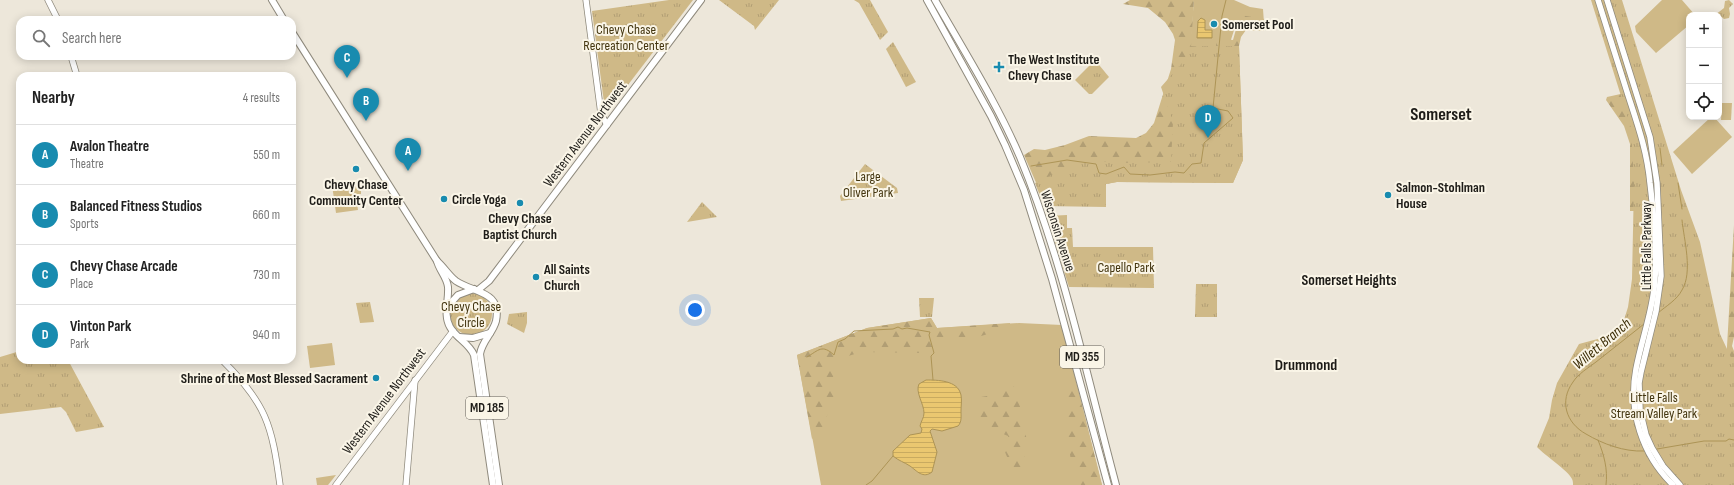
<!DOCTYPE html>
<html lang="en">
<head>
<meta charset="utf-8">
<style>
  :root { --surface:#fff; --page:#f6f6f6; --text:#222; --muted:#767676; --line:#e0e0e0; --accent:#188baf }
  body { margin:0; font-family:"Sofia Sans Condensed",sans-serif; background:var(--page); color:var(--text) }
  .controls { position:absolute; right:12px; top:12px; display:grid; overflow:hidden; border-radius:8px; box-shadow:0 2px 10px #0003 }
  .controls button { width:36px; height:36px; display:grid; place-items:center; padding:0; border:0; border-bottom:1px solid var(--line); background:var(--surface); color:var(--text); font:20px sans-serif }
  .you { position:absolute; left:695px; top:310px; width:14px; height:14px; margin:-10px; border:3px solid #fff; border-radius:50%; background:#1a73e8; box-shadow:0 0 0 6px #1a73e833 }
  .badge { display:grid; place-items:center; width:26px; height:26px; border-radius:50%; background:var(--accent); color:#fff; font-size:13px; font-weight:700 }
  .pin { position:absolute; translate:-50% -33px; filter:drop-shadow(0 1px 2px #0008) }
  .pin::after { content:''; position:absolute; top:21px; width:14px; height:12px; background:inherit; clip-path:polygon(0 0,100% 0,50% 100%) }
  .list { margin:0; padding:0; list-style:none }
  h2 { display:flex; justify-content:space-between; align-items:center; height:52px; margin:0; padding:0 16px; font-size:17px }
  h2 small { font-size:13px; font-weight:400; color:var(--muted) }
  .list li { display:grid; grid-template-columns:26px 1fr auto; gap:12px; align-items:center; box-sizing:border-box; height:60px; padding:0 16px; border-top:1px solid var(--line) }
  .list b { display:block; font-size:15px; white-space:nowrap }
  .list p { margin:0; font-size:13px; white-space:nowrap; color:var(--muted) }
  .list em { font-size:13px; font-style:normal; color:var(--muted) }
  .icon { flex:none; width:22px; height:22px; fill:none; stroke:currentColor; stroke-width:2; stroke-linecap:round; stroke-linejoin:round }
  .map { position:relative; flex:none; width:1734px; height:485px; overflow:hidden }
  .search { position:absolute; background:var(--surface); box-shadow:0 2px 10px #0003; left:16px; top:16px; width:280px; height:44px; display:flex; align-items:center; gap:10px; box-sizing:border-box; padding:0 14px; border-radius:12px; color:var(--muted); font-size:15px }
  .panel { position:absolute; background:var(--surface); box-shadow:0 2px 10px #0003; left:16px; top:72px; width:280px; height:292px; border-radius:12px }
  .map>svg:first-child { display:block }
</style>
</head>
<body>
<div class="map">
<svg width="1734" height="485" viewBox="0 0 1734 485">
  <defs>
    <pattern id="forest-firs" width="22" height="20" patternUnits="userSpaceOnUse"><rect width="22" height="20" fill="#cfb987"/><path d="M5 1l3.5 6h-7zM16 11l3.5 6h-7z" fill="#b19e74"/></pattern>
    <pattern id="park-tufts" width="24" height="20" patternUnits="userSpaceOnUse"><rect width="24" height="20" fill="#cfb987"/><path d="M3 7l-1-3M5 7V3M7 7l1-3M15 17l-1-3M17 17v-4M19 17l1-3" fill="none" stroke="#b19e74"/></pattern>
    <pattern id="water-rules" width="6" height="5" patternUnits="userSpaceOnUse"><rect width="6" height="5" fill="#eac770"/><path d="M0 2.5h6" fill="none" stroke="#c8aa60"/></pattern>
  </defs>
  <rect width="100%" height="100%" fill="#ede7da"/>
  <g fill="#cfb987">
    <path d="M1194 0H1234L1250 7 1263 9 1264 23 1242 19 1236 24 1229 46H1190Z"/>
    <path d="M1662 0H1682L1695 15H1689V25L1656 53 1636 32 1635 26Z"/>
    <path d="M1722 103H1732L1731 120H1721Z"/>
    <path d="M1711 117H1714L1732 137 1692 174 1673 152Z"/>
    <path d="M931 318 937 328 1019 323 1062 325 1102 485H821L797 355 867 328Z"/>
    <path d="M332 343 335 365 310 368 307 346Z"/>
    <path d="M336 475 328 485H317L316 478Z"/>
  </g>
  <g fill="url(#forest-firs)">
    <path d="M1130 0H1194L1191 46H1216L1217 38 1233 40 1240 15 1264 19V31L1246 30 1241 37 1239 46 1243 160 1233 183 1117 182 1106 184V207L1092 201 1041 194 1024 155 1034 149 1045 150 1065 145 1089 136 1136 138 1146 133 1154 123 1171 69 1175 40 1173 34 1165 22 1148 8 1123 4Z"/>
    <path d="M1625 93 1642 147 1645 211H1630V144L1624 126 1606 100 1607 97Z"/>
    <path d="M1734 225V337L1732 346 1734 351V485H1719Z"/>
    <path d="M931 318 937 328 1010 323V327L978 337 952 339 941 350 924 353 861 352 842 358 831 365 834 374 832 383 838 399 829 410 822 430 812 439 797 355 867 328Z"/>
    <path d="M1013 384 1018 397 1027 441 1023 469 1017 470 1010 464 1005 452 1009 442 1008 436 977 423 981 397 987 396 1000 386Z"/>
    <path d="M1077 386 1102 485H1078C1079 477 1072 470 1071 461 1067 437 1067 413 1067 389Z"/>
  </g>
  <g fill="url(#park-tufts)">
    <path d="M669 0H693L608 111 605 110 592 11Z"/>
    <path d="M719 0H779L755 30 754 26Z"/>
    <path d="M854 0H870L888 32 880 40 859 3Z"/>
    <path d="M1591 0H1622L1681 190 1700 242 1720 334 1734 364V485H1573C1573 483 1573 481 1572 479 1569 471 1544 455 1537 447L1549 418 1552 400 1557 383 1579 344 1620 333 1628 307 1632 279 1634 182 1631 128Z"/>
    <path d="M1729 0 1733 4 1729 8 1730 14 1729 18 1724 19 1719 15H1715L1724 8 1725 1Z"/>
    <path d="M893 42 916 82 906 87 886 49Z"/>
    <path d="M1203 46H1239L1243 160 1233 183 1117 182 1106 184V207L1044 206 1035 183 1084 159 1114 163 1171 162 1173 122 1161 87 1188 56V47Z"/>
    <path d="M1095 60 1109 77 1092 94H1089L1075 80Z"/>
    <path d="M865 164 897 188 898 193 841 201 840 196Z"/>
    <path d="M364 180 365 189 361 190V194L356 195 358 210 336 213 332 185Z"/>
    <path d="M702 202 717 217 687 222Z"/>
    <path d="M1067 215V228H1072L1073 247H1153L1154 288 1069 287 1047 216Z"/>
    <path d="M1196 284H1217V317H1195Z"/>
    <circle cx="471" cy="314" r="21"/>
    <path d="M919 298H934L932 317H920Z"/>
    <path d="M370 302 374 322 360 323 356 303Z"/>
    <path d="M527 312V323L524 333 507 324 509 314Z"/>
    <path d="M20 351V360H68L104 427 76 432 66 412 61 407 0 414V357Z"/>
  </g>
  <g fill="url(#water-rules)" stroke="#ad9456">
    <path d="M1201 18 1205 20V30H1212V38H1197L1198 21Z"/>
    <path d="M926 380C937 380 958 380 961 395 962 400 961 406 961 411 961 416 962 422 958 426L942 431 932 429 930 431 937 452 932 472C923 479 917 471 910 466 904 462 899 461 893 456V451L910 435 921 433 922 429 920 426C921 421 924 418 924 413 924 404 915 392 919 384Z"/>
  </g>
  <g fill="none" stroke-linecap="round" stroke-linejoin="round">
    <g stroke="#ad9456" stroke-width="1">
      <path d="M1660 148 1662 165"/>
      <path d="M1031 166 1067 160 1096 164 1099 173 1106 174 1124 167 1130 174 1150 175 1175 172 1184 173 1192 164 1201 163 1204 143 1233 118 1228 111 1213 108 1222 16 1226 0"/>
      <path d="M1678 183 1682 209"/>
      <path d="M1658 313C1666 306 1677 300 1682 290 1693 272 1684 240 1682 220"/>
      <path d="M807 357C819 350 822 344 834 355L838 342 845 339 854 331 893 329 898 327 902 329 907 328 930 332 929 335 934 353 931 356 933 380"/>
      <path d="M1598 440C1604 455 1608 469 1606 485"/>
      <path d="M1657 449 1704 441H1726L1729 439 1734 440"/>
      <path d="M1644 451C1624 452 1603 444 1586 434 1566 423 1559 401 1573 382 1578 374 1588 368 1596 362 1612 349 1628 337 1644 324"/>
      <path d="M866 485 872 481 893 456"/>
    </g>
    <g stroke="#8f8a7d" stroke-width="7">
      <g id="secondary">
        <path d="M48 0 58 20"/>
        <path d="M586 0 601 114 607 125"/>
        <path d="M1598 0C1608 32 1618 64 1628 95 1638 126 1647 151 1650 183 1654 215 1658 257 1654 289 1651 316 1641 342 1636 369 1628 411 1642 455 1673 485"/>
        <path d="M1607 0 1650 137 1657 183 1661 276 1656 311 1641 372 1639 383 1640 410 1646 435 1652 448 1663 466 1680 485"/>
        <path d="M71 56 77 76"/>
        <path d="M222 360C266 403 272 425 280 485"/>
        <path d="M336 485 453 331"/>
        <path d="M406 485 415 380"/>
      </g>
    </g>
    <g stroke="#8f8a7d" stroke-width="8">
      <g id="primary">
        <path d="M272 0 284 20"/>
        <path d="M927 0 991 116 1005 145 1024 190 1052 279 1108 485"/>
        <path d="M935 0C964 51 997 103 1020 157 1063 261 1087 377 1116 485"/>
        <path d="M292 32 437 261C444 267 449 276 456 281 474 293 502 291 496 321 493 333 482 341 480 354L499 485"/>
        <path d="M437 261C439 270 447 277 448 287 449 300 443 315 450 327 456 338 469 343 474 355L493 485"/>
        <path d="M478 290 489 281 701 0"/>
        <path d="M448 306 458 295 474 289"/>
        <path d="M459 337 473 338 490 333"/>
      </g>
    </g>
    <use href="#secondary" stroke="#fff" stroke-width="5.5"/>
    <use href="#primary" stroke="#fff" stroke-width="6"/>
  </g>
  <g fill="#188baf" stroke="#faf5e7" stroke-width="1.5">
    <circle cx="1214" cy="24" r="4"/>
    <path d="M997 61h4v4h4v4h-4v4h-4v-4h-4v-4h4z"/>
    <circle cx="356" cy="169" r="4"/>
    <circle cx="1388" cy="195" r="4"/>
    <circle cx="444" cy="199" r="4"/>
    <circle cx="520" cy="203" r="4"/>
    <circle cx="536" cy="277" r="4"/>
    <circle cx="376" cy="378" r="4"/>
  </g>
  <g text-anchor="middle" dominant-baseline="central" stroke-width="4" stroke-linejoin="round" paint-order="stroke">
    <g fill="#faf5e7" stroke="#605d56" stroke-width="1">
      <rect x="1060" y="346" width="44" height="22" rx="3"/>
      <rect x="466" y="397" width="42" height="22" rx="3"/>
    </g>
    <g font-size="13" font-weight="bold" fill="#1e1c18">
      <text x="1082" y="357">MD 355</text>
      <text x="487" y="408">MD 185</text>
    </g>
    <g font-size="14" font-weight="bold" fill="#1e1c18" stroke="#faf5e7" text-anchor="start">
      <text x="1222" y="24">Somerset Pool</text>
      <text x="1008" y="59">The West Institute<tspan x="1008" dy="16">Chevy Chase</tspan></text>
      <text x="356" y="184" text-anchor="middle">Chevy Chase<tspan x="356" dy="16">Community Center</tspan></text>
      <text x="1396" y="187">Salmon-Stohlman<tspan x="1396" dy="16">House</tspan></text>
      <text x="452" y="199">Circle Yoga</text>
      <text x="520" y="218" text-anchor="middle">Chevy Chase<tspan x="520" dy="16">Baptist Church</tspan></text>
      <text x="544" y="269">All Saints<tspan x="544" dy="16">Church</tspan></text>
      <text x="368" y="378" text-anchor="end">Shrine of the Most Blessed Sacrament</text>
    </g>
    <g font-size="14" fill="#43350f" stroke="#faf5e7">
      <text x="626" y="29">Chevy Chase<tspan x="626" dy="16">Recreation Center</tspan></text>
      <text x="868" y="176">Large<tspan x="868" dy="16">Oliver Park</tspan></text>
      <text x="1126" y="267">Capello Park</text>
      <text x="471" y="306">Chevy Chase<tspan x="471" dy="16">Circle</tspan></text>
      <text x="1654" y="397">Little Falls<tspan x="1654" dy="16">Stream Valley Park</tspan></text>
    </g>
    <g font-size="14" fill="#1e1c18" stroke="#faf5e7">
      <text transform="translate(585 134) rotate(-53)">Western Avenue Northwest</text>
      <text transform="translate(1058 231) rotate(72)">Wisconsin Avenue</text>
      <text transform="translate(1646 246) rotate(-90)">Little Falls Parkway</text>
      <text transform="translate(384 401) rotate(-53)">Western Avenue Northwest</text>
    </g>
    <g font-size="15" font-weight="bold" fill="#1e1c18" stroke="#faf5e7">
      <text x="1349" y="280">Somerset Heights</text>
    </g>
    <g font-size="15" font-style="italic" fill="#3b2c05" stroke="#faf5e7">
      <text transform="translate(1602 344) rotate(-40)">Willett Branch</text>
    </g>
    <g font-size="16" font-weight="bold" fill="#1e1c18" stroke="#faf5e7">
      <text x="1306" y="365">Drummond</text>
    </g>
    <g font-size="18" font-weight="bold" fill="#1e1c18" stroke="#faf5e7">
      <text x="1441" y="114">Somerset</text>
    </g>
  </g>
</svg>
<div class="controls">
<button>+</button>
<button>−</button>
<button><svg class="icon" aria-label="locate" viewBox="0 0 24 24"><circle cx="12" cy="12" r="6"/><path d="M12 2v4M12 18v4M2 12h4M18 12h4"/></svg></button>
</div>
<div class="you"></div>
<div class="pin badge" style="left:408px;top:171px">A</div>
<div class="pin badge" style="left:366px;top:121px">B</div>
<div class="pin badge" style="left:347px;top:78px">C</div>
<div class="pin badge" style="left:1208px;top:138px">D</div>
<div class="search"><svg class="icon" aria-label="search" viewBox="0 0 24 24"><circle cx="10" cy="10" r="6"/><path d="M15 15l6 6"/></svg>Search here</div>
<section class="panel">
<h2>Nearby<small>4 results</small></h2>
<ul class="list">
<li><span class="badge">A</span><div><b>Avalon Theatre</b><p>Theatre</p></div><em>550 m</em></li>
<li><span class="badge">B</span><div><b>Balanced Fitness Studios</b><p>Sports</p></div><em>660 m</em></li>
<li><span class="badge">C</span><div><b>Chevy Chase Arcade</b><p>Place</p></div><em>730 m</em></li>
<li><span class="badge">D</span><div><b>Vinton Park</b><p>Park</p></div><em>940 m</em></li>
</ul>
</section>
</div>
</body>
</html>
